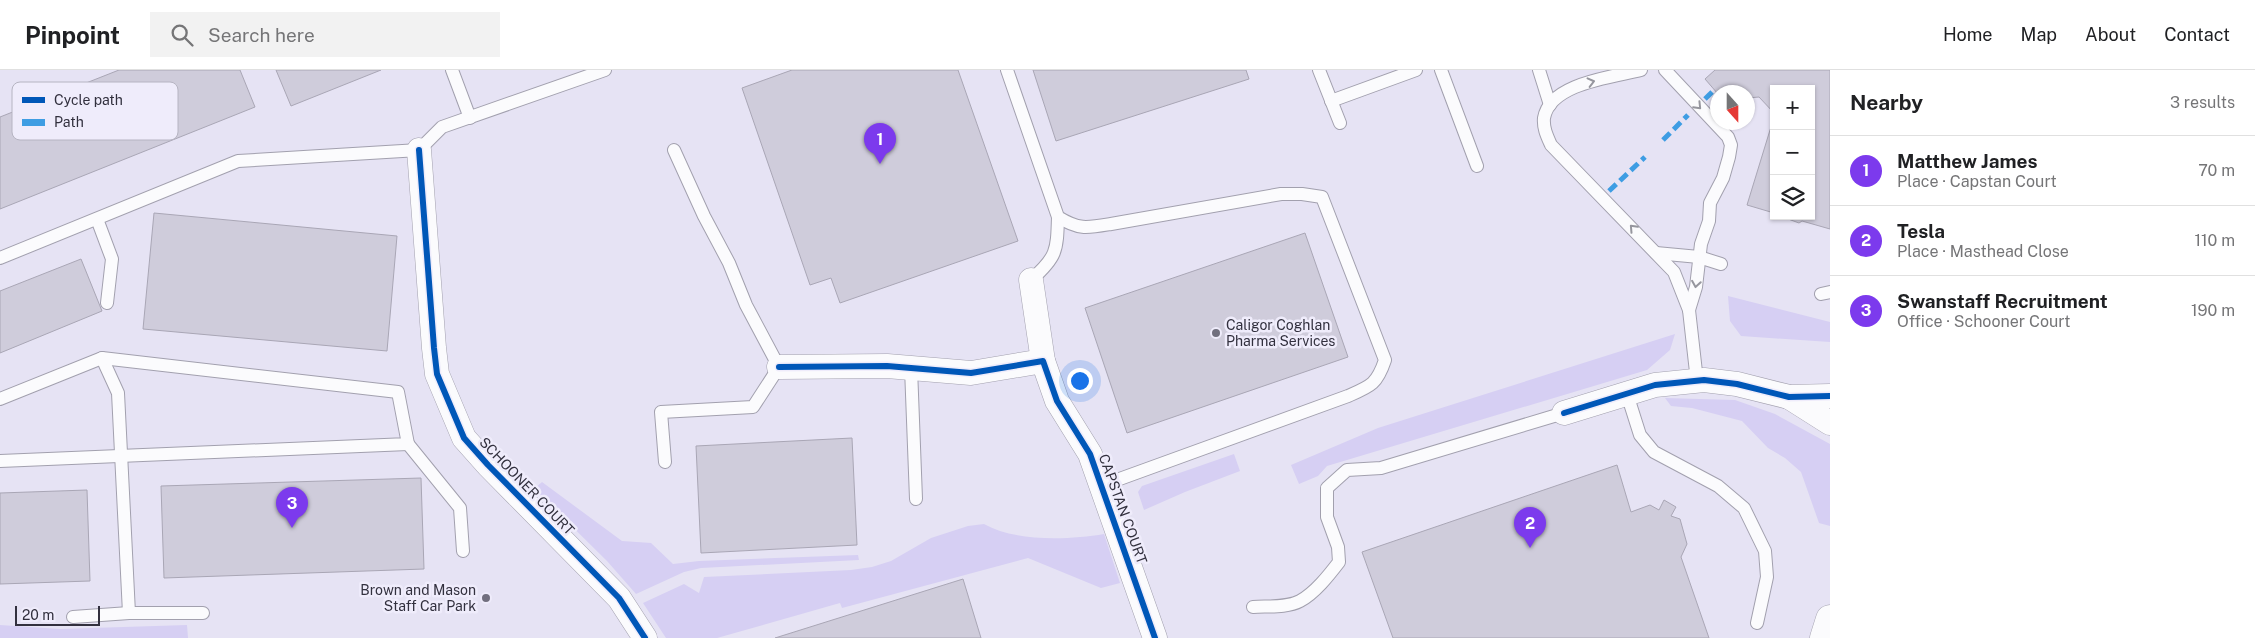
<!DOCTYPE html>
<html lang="en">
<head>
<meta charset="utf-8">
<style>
  :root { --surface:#fff; --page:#f2f2f2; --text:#202124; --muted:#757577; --line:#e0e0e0; --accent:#7c3aed }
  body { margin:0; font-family:"Public Sans",sans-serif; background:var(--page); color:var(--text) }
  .controls { position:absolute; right:15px; top:15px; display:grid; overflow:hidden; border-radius:0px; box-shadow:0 1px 4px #0004 }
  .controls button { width:45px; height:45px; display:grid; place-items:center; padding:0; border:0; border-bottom:1px solid var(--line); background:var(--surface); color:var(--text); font:25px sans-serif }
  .compass { position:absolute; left:1710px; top:15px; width:45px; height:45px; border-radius:50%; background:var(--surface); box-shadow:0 1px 4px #0004; rotate:159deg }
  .scale { position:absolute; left:15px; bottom:12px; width:85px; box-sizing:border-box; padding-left:5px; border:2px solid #32303e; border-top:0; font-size:14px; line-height:18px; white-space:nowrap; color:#32303e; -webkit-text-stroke:4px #efecfb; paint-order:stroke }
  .you { position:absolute; left:1079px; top:310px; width:18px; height:18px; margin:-12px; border:4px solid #fff; border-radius:50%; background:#1a73e8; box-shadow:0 0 0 8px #1a73e833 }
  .badge { display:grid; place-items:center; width:32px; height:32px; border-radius:50%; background:var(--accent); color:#fff; font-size:16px; font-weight:700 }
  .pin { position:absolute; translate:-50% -41px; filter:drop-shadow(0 1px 2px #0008) }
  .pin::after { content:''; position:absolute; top:26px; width:18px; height:15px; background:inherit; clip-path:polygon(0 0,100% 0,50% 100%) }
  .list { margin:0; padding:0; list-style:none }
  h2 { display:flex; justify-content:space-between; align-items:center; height:65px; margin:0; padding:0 20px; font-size:21px }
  h2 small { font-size:16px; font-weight:400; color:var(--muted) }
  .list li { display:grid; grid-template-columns:32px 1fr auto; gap:15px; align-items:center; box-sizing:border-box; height:70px; padding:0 20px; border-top:1px solid var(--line) }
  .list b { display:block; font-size:19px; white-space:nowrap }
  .list p { margin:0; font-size:16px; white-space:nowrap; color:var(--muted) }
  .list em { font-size:16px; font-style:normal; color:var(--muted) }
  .icon { flex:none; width:28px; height:28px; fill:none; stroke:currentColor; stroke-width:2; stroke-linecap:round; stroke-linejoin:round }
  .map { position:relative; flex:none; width:1830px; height:568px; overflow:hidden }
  header { display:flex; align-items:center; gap:30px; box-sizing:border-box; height:70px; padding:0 25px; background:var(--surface); border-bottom:1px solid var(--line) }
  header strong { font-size:24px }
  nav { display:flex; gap:28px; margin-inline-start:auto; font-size:18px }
  .search { width:350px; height:45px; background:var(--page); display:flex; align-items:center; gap:12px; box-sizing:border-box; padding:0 18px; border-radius:0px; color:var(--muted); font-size:19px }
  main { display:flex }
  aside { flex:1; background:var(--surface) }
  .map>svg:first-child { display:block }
</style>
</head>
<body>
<header>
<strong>Pinpoint</strong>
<div class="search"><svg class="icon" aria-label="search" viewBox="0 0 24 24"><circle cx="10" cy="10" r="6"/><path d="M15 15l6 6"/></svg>Search here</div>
<nav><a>Home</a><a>Map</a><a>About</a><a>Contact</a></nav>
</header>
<main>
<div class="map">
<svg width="1830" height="568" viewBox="0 0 1830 568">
  <rect width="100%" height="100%" fill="#e6e3f4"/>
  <g fill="#d6cff3">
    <path d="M1728 226 1830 252V272L1741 266 1730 251Z"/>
    <path d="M1675 264 1670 280 1647 300 1327 396 1318 406 1299 414 1291 395 1378 358Z"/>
    <path d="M1665 328 1735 330 1775 344 1830 374V456L1819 453 1801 402 1785 388 1768 378 1742 351 1692 338 1671 336Z"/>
    <path d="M1234 384 1240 401 1185 422 1144 440 1138 422 1142 416Z"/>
    <path d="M542 412 622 471 651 473 673 494 699 491 858 485 859 490 701 498 684 502 636 524 607 491 534 419Z"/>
    <path d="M984 454C1016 472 1068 470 1104 464L1120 513 1101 518 1028 488 842 538 840 533 717 568H666L643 533 684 514 699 523 704 507 851 500 872 497 891 491 931 468 968 456Z"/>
    <path d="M0 555 60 559 187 555 188 568H0Z"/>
  </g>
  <g fill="#cfccdb" stroke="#a9a6b5">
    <path d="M119 0H240L255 37 0 139V47Z"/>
    <path d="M276 0H381L291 36Z"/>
    <path d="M792 0H958L1018 171 840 233 831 208 810 215 742 18Z"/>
    <path d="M1033 0H1246L1249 9 1056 71Z"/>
    <path d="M1715 0H1830V159L1802 151 1799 153 1780 146H1811V19H1774V43L1759 27 1748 28V22H1742L1736 16 1730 22 1718 24 1705 9Z"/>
    <path d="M1774 47V143L1747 135Z"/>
    <path d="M154 143 397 166 387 281 143 259Z"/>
    <path d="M1305 163 1348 287 1127 363 1085 238Z"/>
    <path d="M81 189 102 241 0 283V221Z"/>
    <path d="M852 368 857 475 701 483 696 376Z"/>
    <path d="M1617 395 1631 442 1650 435 1659 440 1664 430 1676 437 1671 446 1680 449 1687 474 1681 487 1709 568H1393L1362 482Z"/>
    <path d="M421 408 424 499 164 508 161 416Z"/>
    <path d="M87 420 90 511 0 514V423Z"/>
    <path d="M963 509 981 568H775Z"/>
  </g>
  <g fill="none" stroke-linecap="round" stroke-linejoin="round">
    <g stroke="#a2a0ae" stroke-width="14">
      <g id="lane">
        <path d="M452 0 470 48"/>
        <path d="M1007 0 1058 147C1079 160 1087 158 1111 154L1281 124H1302L1322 127 1385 290C1377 314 1371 316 1348 326L1103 415"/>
        <path d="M1319 0 1340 53"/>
        <path d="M1441 0 1477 96"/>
        <path d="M1539 0 1550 35"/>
        <path d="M1641 0C1613 7 1550 13 1544 48 1543 58 1547 66 1551 75L1674 202 1689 240 1697 311"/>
        <path d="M1665 0 1728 67 1731 75 1729 87 1723 108 1710 133 1709 151 1701 174 1696 217 1689 240"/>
        <path d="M1331 31 1416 0"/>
        <path d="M97 149 112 189 107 233"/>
        <path d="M1656 183 1699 187 1721 194"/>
        <path d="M0 188 238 91 419 80 442 57 605 0"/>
        <path d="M1031 210C1057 187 1057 181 1058 147"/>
        <path d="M1821 224 1830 222"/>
        <path d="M102 288 118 323 129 543"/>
        <path d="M911 298 916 429"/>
        <path d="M1627 324 1640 365 1654 382 1718 416 1744 438 1765 481 1767 507 1757 553"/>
        <path d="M0 329 102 288 398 322 408 374 0 391"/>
        <path d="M408 374 460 438 463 481"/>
        <path d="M665 392 661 342 753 337 779 297 746 235 729 193 704 146 674 80"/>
        <path d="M1253 537C1267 536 1287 538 1300 531 1315 523 1329 505 1339 492L1338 477 1327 447V418L1347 400 1381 398 1564 343"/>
        <path d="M73 547 129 543H203"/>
      </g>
    </g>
    <g stroke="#a2a0ae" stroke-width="25">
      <g id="street">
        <path d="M419 80 434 278 437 304 464 368 488 395 619 528 645 568"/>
        <path d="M1031 210 1043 291"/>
        <path d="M779 297 887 296 971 303 1043 291 1057 331 1090 384 1155 568"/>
        <path d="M1789 327 1830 353"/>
        <path d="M1564 343 1655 315 1704 310 1737 314 1789 327 1830 326"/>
      </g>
    </g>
    <g stroke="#a2a0ae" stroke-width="29">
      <path id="primary" d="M1824 568 1830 549"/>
    </g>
    <use href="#lane" stroke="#fbfbfd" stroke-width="12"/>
    <use href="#street" stroke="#fbfbfd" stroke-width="24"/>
    <use href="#primary" stroke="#fbfbfd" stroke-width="28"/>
    <g stroke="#3e9de3" stroke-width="5" stroke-dasharray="10 5" stroke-linecap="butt">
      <path d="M1705 29 1714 20"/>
      <path d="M1663 70 1688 45"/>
      <path d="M1609 121 1645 87"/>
    </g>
    <g stroke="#efecfb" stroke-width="9">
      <g id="cycleway">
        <path d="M419 80 434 278 437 304 464 368 488 395 619 528 645 568"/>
        <path d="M779 297 887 296 971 303 1043 291 1057 331 1090 384 1155 568"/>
        <path d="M1564 343 1655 315 1704 310 1737 314 1789 327 1830 326"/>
      </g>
    </g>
    <use href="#cycleway" stroke="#0057b8" stroke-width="6"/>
  </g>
  <defs><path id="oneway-chevron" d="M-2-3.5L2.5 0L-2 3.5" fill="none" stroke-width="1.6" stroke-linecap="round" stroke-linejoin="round" transform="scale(1.25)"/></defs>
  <g stroke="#96969e">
    <use href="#oneway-chevron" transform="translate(1591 12) rotate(-14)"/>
    <use href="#oneway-chevron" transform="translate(1698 36) rotate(46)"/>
    <use href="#oneway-chevron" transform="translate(1633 158) rotate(-133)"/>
    <use href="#oneway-chevron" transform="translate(1696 214) rotate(99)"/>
  </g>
  <g fill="#716f7e" stroke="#efecfb" stroke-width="2">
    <circle cx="1216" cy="263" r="5"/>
    <circle cx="486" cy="528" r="5"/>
  </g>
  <g text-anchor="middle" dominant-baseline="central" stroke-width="5" stroke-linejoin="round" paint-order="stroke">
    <g font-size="14" fill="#32303e" stroke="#efecfb" text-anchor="start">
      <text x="1226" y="255">Caligor Coghlan<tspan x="1226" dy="16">Pharma Services</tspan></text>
      <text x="476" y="520" text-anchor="end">Brown and Mason<tspan x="476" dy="16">Staff Car Park</tspan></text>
    </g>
    <g font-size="14" fill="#32303e" stroke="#efecfb">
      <text transform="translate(527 416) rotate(46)">SCHOONER COURT</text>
      <text transform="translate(1123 439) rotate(70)">CAPSTAN COURT</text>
    </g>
  </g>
  <rect x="12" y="12" width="166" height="58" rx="8" fill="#efecfb" stroke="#b6b4c2" stroke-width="1"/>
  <rect x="22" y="27" width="23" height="6" fill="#0057b8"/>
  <rect x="22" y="49" width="23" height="7" fill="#3e9de3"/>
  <g font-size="14" fill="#32303e">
    <text x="54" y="35">Cycle path</text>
    <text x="54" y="57">Path</text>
  </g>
</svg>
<div class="controls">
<button>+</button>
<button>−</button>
<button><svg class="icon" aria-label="layers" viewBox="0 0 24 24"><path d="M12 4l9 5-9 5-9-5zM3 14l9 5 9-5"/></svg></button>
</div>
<svg class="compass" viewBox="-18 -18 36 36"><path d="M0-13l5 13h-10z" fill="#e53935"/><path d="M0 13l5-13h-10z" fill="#757577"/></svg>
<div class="scale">20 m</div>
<div class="you"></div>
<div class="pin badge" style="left:880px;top:94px">1</div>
<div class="pin badge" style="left:1530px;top:478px">2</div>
<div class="pin badge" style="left:292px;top:458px">3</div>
</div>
<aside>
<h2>Nearby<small>3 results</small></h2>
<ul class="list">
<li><span class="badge">1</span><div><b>Matthew James</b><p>Place · Capstan Court</p></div><em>70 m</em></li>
<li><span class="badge">2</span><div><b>Tesla</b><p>Place · Masthead Close</p></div><em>110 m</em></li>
<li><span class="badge">3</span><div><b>Swanstaff Recruitment</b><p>Office · Schooner Court</p></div><em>190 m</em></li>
</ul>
</aside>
</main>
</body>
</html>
